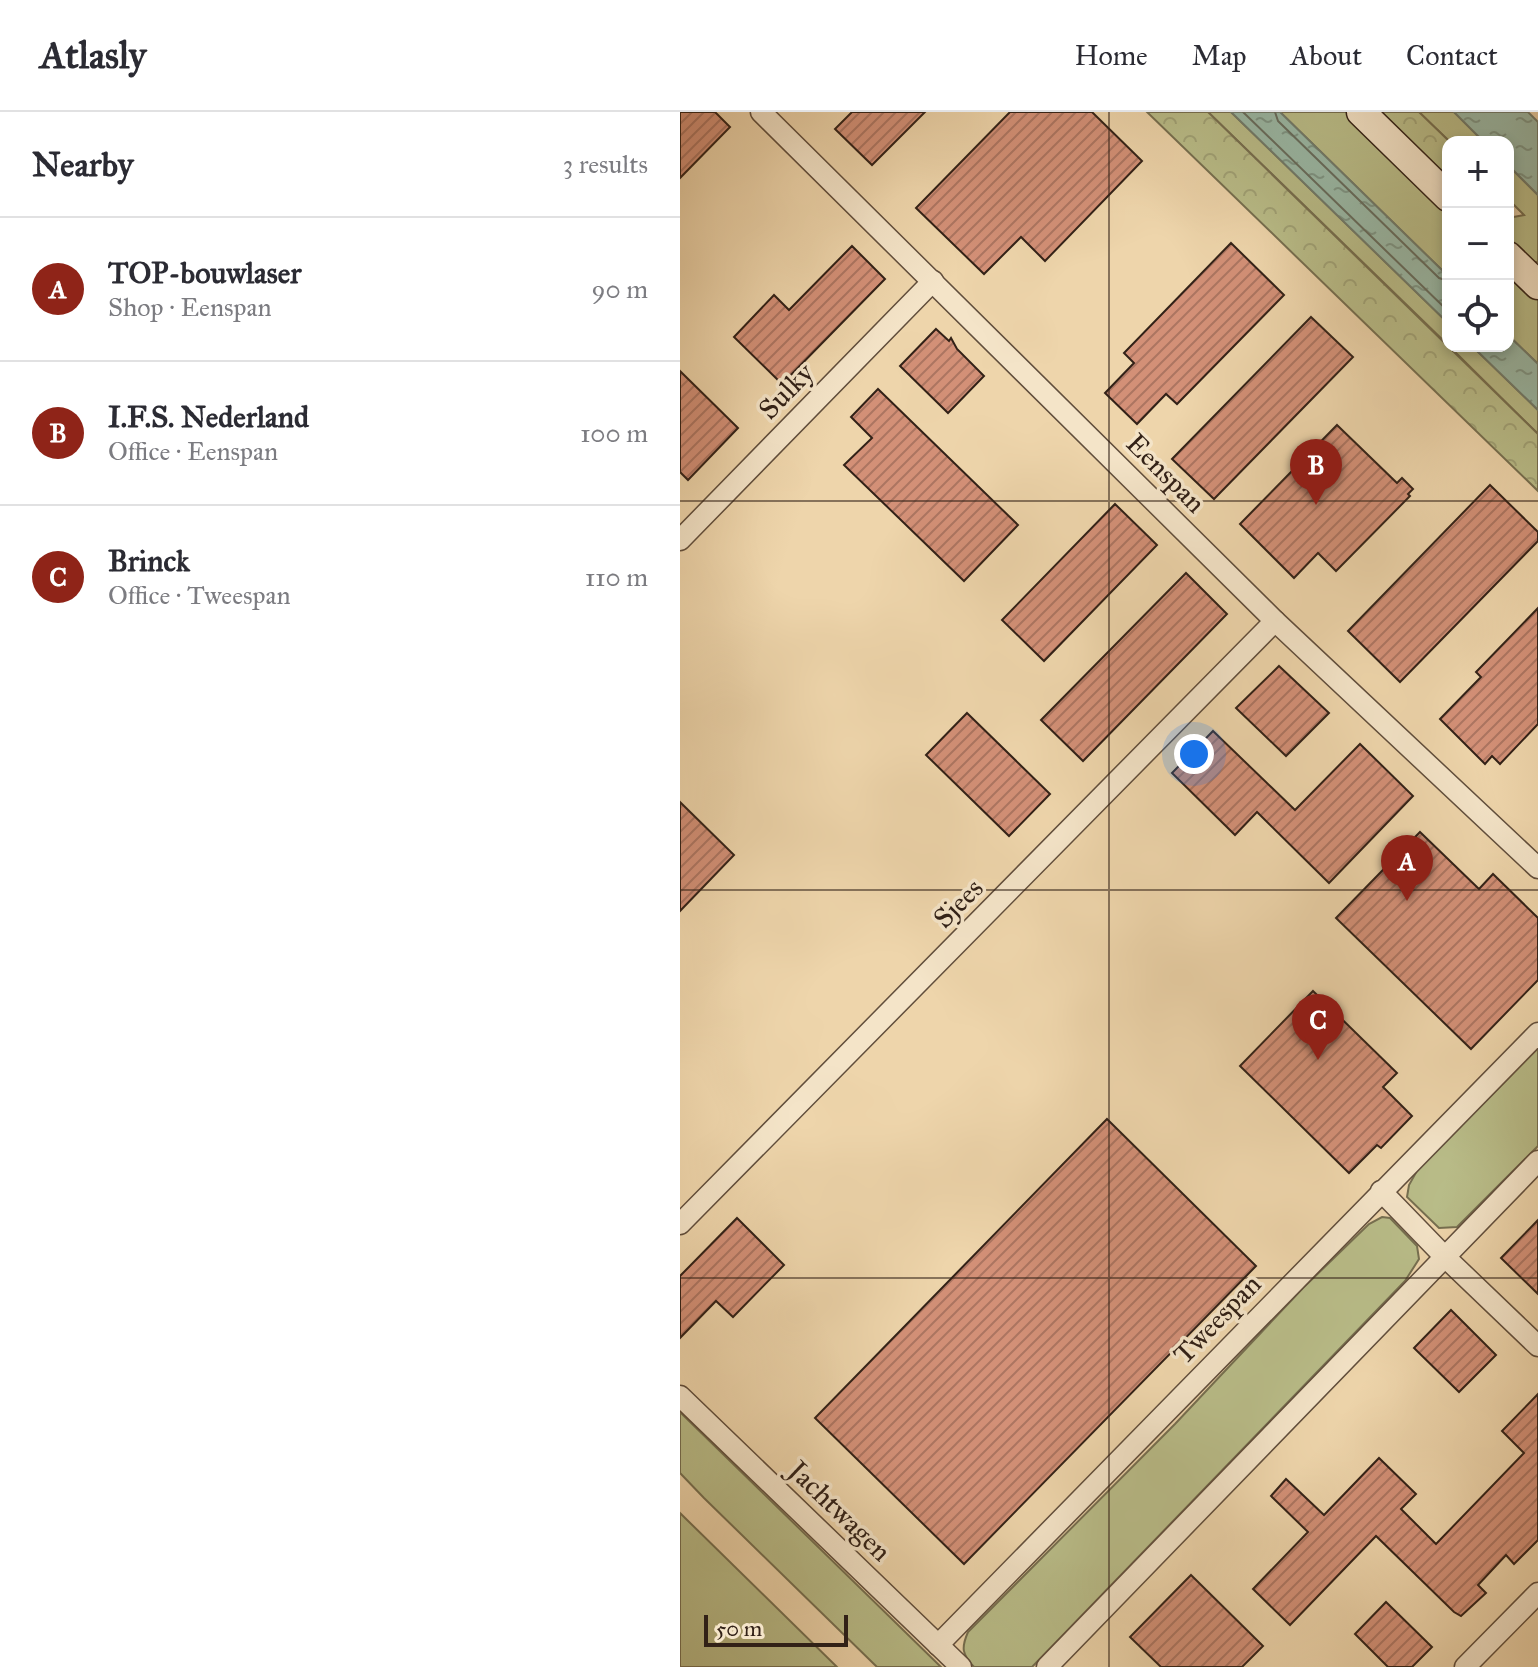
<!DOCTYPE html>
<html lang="en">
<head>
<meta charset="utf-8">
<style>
  :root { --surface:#fff; --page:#f7f7f7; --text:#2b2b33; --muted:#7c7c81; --line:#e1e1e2; --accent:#8f2418 }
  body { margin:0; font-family:"IM FELL Great Primer",serif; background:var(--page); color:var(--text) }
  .controls { position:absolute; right:24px; top:24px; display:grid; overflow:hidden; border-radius:16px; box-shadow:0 4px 12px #0003 }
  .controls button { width:72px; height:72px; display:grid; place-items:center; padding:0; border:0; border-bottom:2px solid var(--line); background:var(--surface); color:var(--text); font:40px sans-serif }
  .scale { position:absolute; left:24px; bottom:20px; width:144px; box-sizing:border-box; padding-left:8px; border:4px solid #322117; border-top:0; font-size:22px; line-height:28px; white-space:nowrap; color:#322117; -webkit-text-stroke:6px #f4e4c8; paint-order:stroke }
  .you { position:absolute; left:514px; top:642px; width:28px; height:28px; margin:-20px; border:6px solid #fff; border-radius:50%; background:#1a73e8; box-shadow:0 0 0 12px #1a73e833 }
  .badge { display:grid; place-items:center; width:52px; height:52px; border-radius:50%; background:var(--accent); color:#fff; font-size:26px; font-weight:700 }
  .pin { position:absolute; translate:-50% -66px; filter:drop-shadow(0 2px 4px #0008) }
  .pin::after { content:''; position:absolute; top:42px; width:28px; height:24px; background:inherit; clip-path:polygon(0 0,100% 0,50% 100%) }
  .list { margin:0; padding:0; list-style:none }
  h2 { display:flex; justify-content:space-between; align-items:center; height:104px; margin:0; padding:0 32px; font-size:34px }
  h2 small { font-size:26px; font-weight:400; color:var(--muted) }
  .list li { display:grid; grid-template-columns:52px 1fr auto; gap:24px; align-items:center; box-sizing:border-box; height:144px; padding:0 32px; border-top:2px solid var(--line) }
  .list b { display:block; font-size:30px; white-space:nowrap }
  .list p { margin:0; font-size:26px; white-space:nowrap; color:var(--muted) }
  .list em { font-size:26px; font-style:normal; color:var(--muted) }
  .icon { flex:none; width:44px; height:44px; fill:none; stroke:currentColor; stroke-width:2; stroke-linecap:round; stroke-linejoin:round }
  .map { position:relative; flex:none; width:858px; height:1555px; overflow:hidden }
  header { display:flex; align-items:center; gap:48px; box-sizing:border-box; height:112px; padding:0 40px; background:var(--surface); border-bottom:2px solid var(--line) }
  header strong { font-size:38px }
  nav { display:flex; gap:44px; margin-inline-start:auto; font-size:28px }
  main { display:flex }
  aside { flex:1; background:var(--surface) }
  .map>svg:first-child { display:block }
</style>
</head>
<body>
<header>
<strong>Atlasly</strong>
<nav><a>Home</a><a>Map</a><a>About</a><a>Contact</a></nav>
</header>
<main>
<aside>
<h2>Nearby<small>3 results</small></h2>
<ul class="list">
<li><span class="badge">A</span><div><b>TOP-bouwlaser</b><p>Shop · Eenspan</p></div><em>90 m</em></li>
<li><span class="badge">B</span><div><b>I.F.S. Nederland</b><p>Office · Eenspan</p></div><em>100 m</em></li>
<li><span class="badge">C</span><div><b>Brinck</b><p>Office · Tweespan</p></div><em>110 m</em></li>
</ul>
</aside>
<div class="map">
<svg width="858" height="1555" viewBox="0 0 858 1555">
  <defs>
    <pattern id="forest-crowns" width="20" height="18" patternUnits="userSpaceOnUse" patternTransform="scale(2)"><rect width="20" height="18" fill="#b9bd89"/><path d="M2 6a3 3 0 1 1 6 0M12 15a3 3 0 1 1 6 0" fill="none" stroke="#a0a276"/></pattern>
    <pattern id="water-ripples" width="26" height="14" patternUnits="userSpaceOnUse" patternTransform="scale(2)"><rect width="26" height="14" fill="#99b9a7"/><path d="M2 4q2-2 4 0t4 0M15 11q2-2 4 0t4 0" fill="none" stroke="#7d9687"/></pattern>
    <pattern id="building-hatch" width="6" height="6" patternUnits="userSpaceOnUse" patternTransform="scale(2)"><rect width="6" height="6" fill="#d39077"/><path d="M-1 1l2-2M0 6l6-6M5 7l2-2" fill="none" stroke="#ac7561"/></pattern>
  </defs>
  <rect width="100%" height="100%" fill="#eed5ab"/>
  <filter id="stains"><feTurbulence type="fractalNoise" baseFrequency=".0025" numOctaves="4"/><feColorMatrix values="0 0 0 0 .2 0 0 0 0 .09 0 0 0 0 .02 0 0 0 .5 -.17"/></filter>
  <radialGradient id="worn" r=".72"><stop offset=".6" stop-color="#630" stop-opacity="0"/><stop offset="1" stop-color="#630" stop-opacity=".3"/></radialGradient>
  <g fill="#b9bd89" stroke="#766f50" stroke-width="2">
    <path d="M528 0H551L768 211V233Z"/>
    <path d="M600 0H667L768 98V164Z"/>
    <path d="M739 0H774L804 30H770Z"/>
    <path d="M828 53 858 83V150H850L828 129V106L844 103 828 87Z"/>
    <path d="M828 157 858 186V252L828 223Z"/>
    <path d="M769 234H792L858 298V322Z"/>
    <path d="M858 936V1034L777 1115 759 1116 727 1085 729 1073 738 1057Z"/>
    <path d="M702 1105 710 1106 737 1134 739 1147 725 1169 352 1555H294C282 1542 281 1536 288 1520L495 1312 623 1176 689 1112Z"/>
    <path d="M0 1300 261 1555H197L24 1386 0 1361Z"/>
    <path d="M0 1401 157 1555H0Z"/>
  </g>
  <g fill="url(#forest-crowns)" stroke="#766f50" stroke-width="2">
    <path d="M467 0H528L858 322V379Z"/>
    <path d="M697 0H739L770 30H768V70Z"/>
  </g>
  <g fill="url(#water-ripples)" stroke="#707c6d" stroke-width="2">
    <path d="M551 0H600L768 164V211Z"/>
    <path d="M774 0H848L858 10V83L828 53V30H804Z"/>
    <path d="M828 223 858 252V298L792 234H828Z"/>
  </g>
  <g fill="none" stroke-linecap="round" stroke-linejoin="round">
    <g stroke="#666d5f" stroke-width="2">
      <path d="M563 0 768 199"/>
      <path d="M595 0 598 9 759 166 768 169"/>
    </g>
  </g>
  <g fill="url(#building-hatch)" stroke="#322117" stroke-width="2">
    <path d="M0 0H35L50 15 0 66Z"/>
    <path d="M172 0H245L192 53 155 17Z"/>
    <path d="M330 0H412L462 49 365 149 341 125 304 162 236 96Z"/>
    <path d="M551 131 604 183 497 292 486 282 457 312 425 281 454 251 444 241Z"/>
    <path d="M172 134 205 167 102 272 54 225 94 183 109 198Z"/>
    <path d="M631 205 673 245 534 387 492 347Z"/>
    <path d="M256 217 269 229 271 226 277 237 304 264 268 301 220 254Z"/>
    <path d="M0 259 58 316 8 368 0 360Z"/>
    <path d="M198 277 338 413 284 469 164 353 192 326 171 305Z"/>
    <path d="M657 313 717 371 722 366 733 377 728 382 730 384 656 459 638 441 614 466 560 412Z"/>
    <path d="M810 373 858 420V429L720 570 668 519Z"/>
    <path d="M435 392 477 433 364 549 322 508Z"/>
    <path d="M506 461 547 502 403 649 361 608Z"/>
    <path d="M858 496V612L820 652 812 644 805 652 760 607 801 565 796 560Z"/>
    <path d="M599 554 649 601 606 644 556 596Z"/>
    <path d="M287 601 370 682 329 724 246 643Z"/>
    <path d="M533 619 615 698 680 632 733 684 649 771 577 700 555 723 492 661Z"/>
    <path d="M0 690 54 743 0 799Z"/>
    <path d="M740 720 799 777 813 762 858 806V868L791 937 656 806Z"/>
    <path d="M633 879 717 961 703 975 732 1004 701 1036 697 1033 669 1061 560 954Z"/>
    <path d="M427 1007 576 1154 284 1452 135 1306Z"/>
    <path d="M57 1106 104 1153 53 1205 36 1189 0 1226V1164Z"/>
    <path d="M858 1108V1182L821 1146Z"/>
    <path d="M771 1198 816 1243 779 1280 734 1236Z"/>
    <path d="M858 1282V1428L834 1452 826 1443 798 1473 806 1481 781 1504 774 1500 696 1424 610 1513 573 1477 628 1420 591 1384 606 1367 644 1403 699 1346 736 1382 721 1397 756 1432 844 1341 822 1319Z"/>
    <path d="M511 1463 583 1534 562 1555H481L450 1525Z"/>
    <path d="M706 1490 752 1535 732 1555H708L675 1522Z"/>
  </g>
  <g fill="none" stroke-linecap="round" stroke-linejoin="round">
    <g stroke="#614e3c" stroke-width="23">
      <g id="street">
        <path d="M81 0 595 509 858 756"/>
        <path d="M0 428 253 169"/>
        <path d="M701 1079 764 1144 858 1234"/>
        <path d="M0 1112 595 509"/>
        <path d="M0 1284 281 1555"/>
        <path d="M258 1533 858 921"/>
        <path d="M367 1555 858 1049"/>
        <path d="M785 1555 858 1481"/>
      </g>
    </g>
    <g stroke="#322117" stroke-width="31">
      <g id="secondary">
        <path d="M681 0 768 85"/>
        <path d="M828 144 858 173"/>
      </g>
    </g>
    <use href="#street" stroke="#f4e4c8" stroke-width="20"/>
    <use href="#secondary" stroke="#f4e4c8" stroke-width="28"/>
  </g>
  <path fill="none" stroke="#322117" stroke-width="2" stroke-opacity="0.55" d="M429 0V1555M0 389H858M0 778H858M0 1166H858"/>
  <g text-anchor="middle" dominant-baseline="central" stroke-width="7" stroke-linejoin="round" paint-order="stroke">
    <g font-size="28" fill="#322117" stroke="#f4e4c8">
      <text transform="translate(106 279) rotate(-46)">Sulky</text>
      <text transform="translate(486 361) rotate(45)">Eenspan</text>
      <text transform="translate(278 791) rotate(-45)">Sjees</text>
      <text transform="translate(537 1207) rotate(-46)">Tweespan</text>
      <text transform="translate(160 1399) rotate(44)">Jachtwagen</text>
    </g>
  </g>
  <rect width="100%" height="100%" filter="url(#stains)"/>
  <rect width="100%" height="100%" fill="url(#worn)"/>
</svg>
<div class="controls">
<button>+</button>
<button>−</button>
<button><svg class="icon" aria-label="locate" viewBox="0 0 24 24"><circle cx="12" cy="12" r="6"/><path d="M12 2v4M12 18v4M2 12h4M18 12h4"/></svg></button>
</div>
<div class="scale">50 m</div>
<div class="you"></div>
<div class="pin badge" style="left:727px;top:789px">A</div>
<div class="pin badge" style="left:636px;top:393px">B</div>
<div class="pin badge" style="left:638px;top:948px">C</div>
</div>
</main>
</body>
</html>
